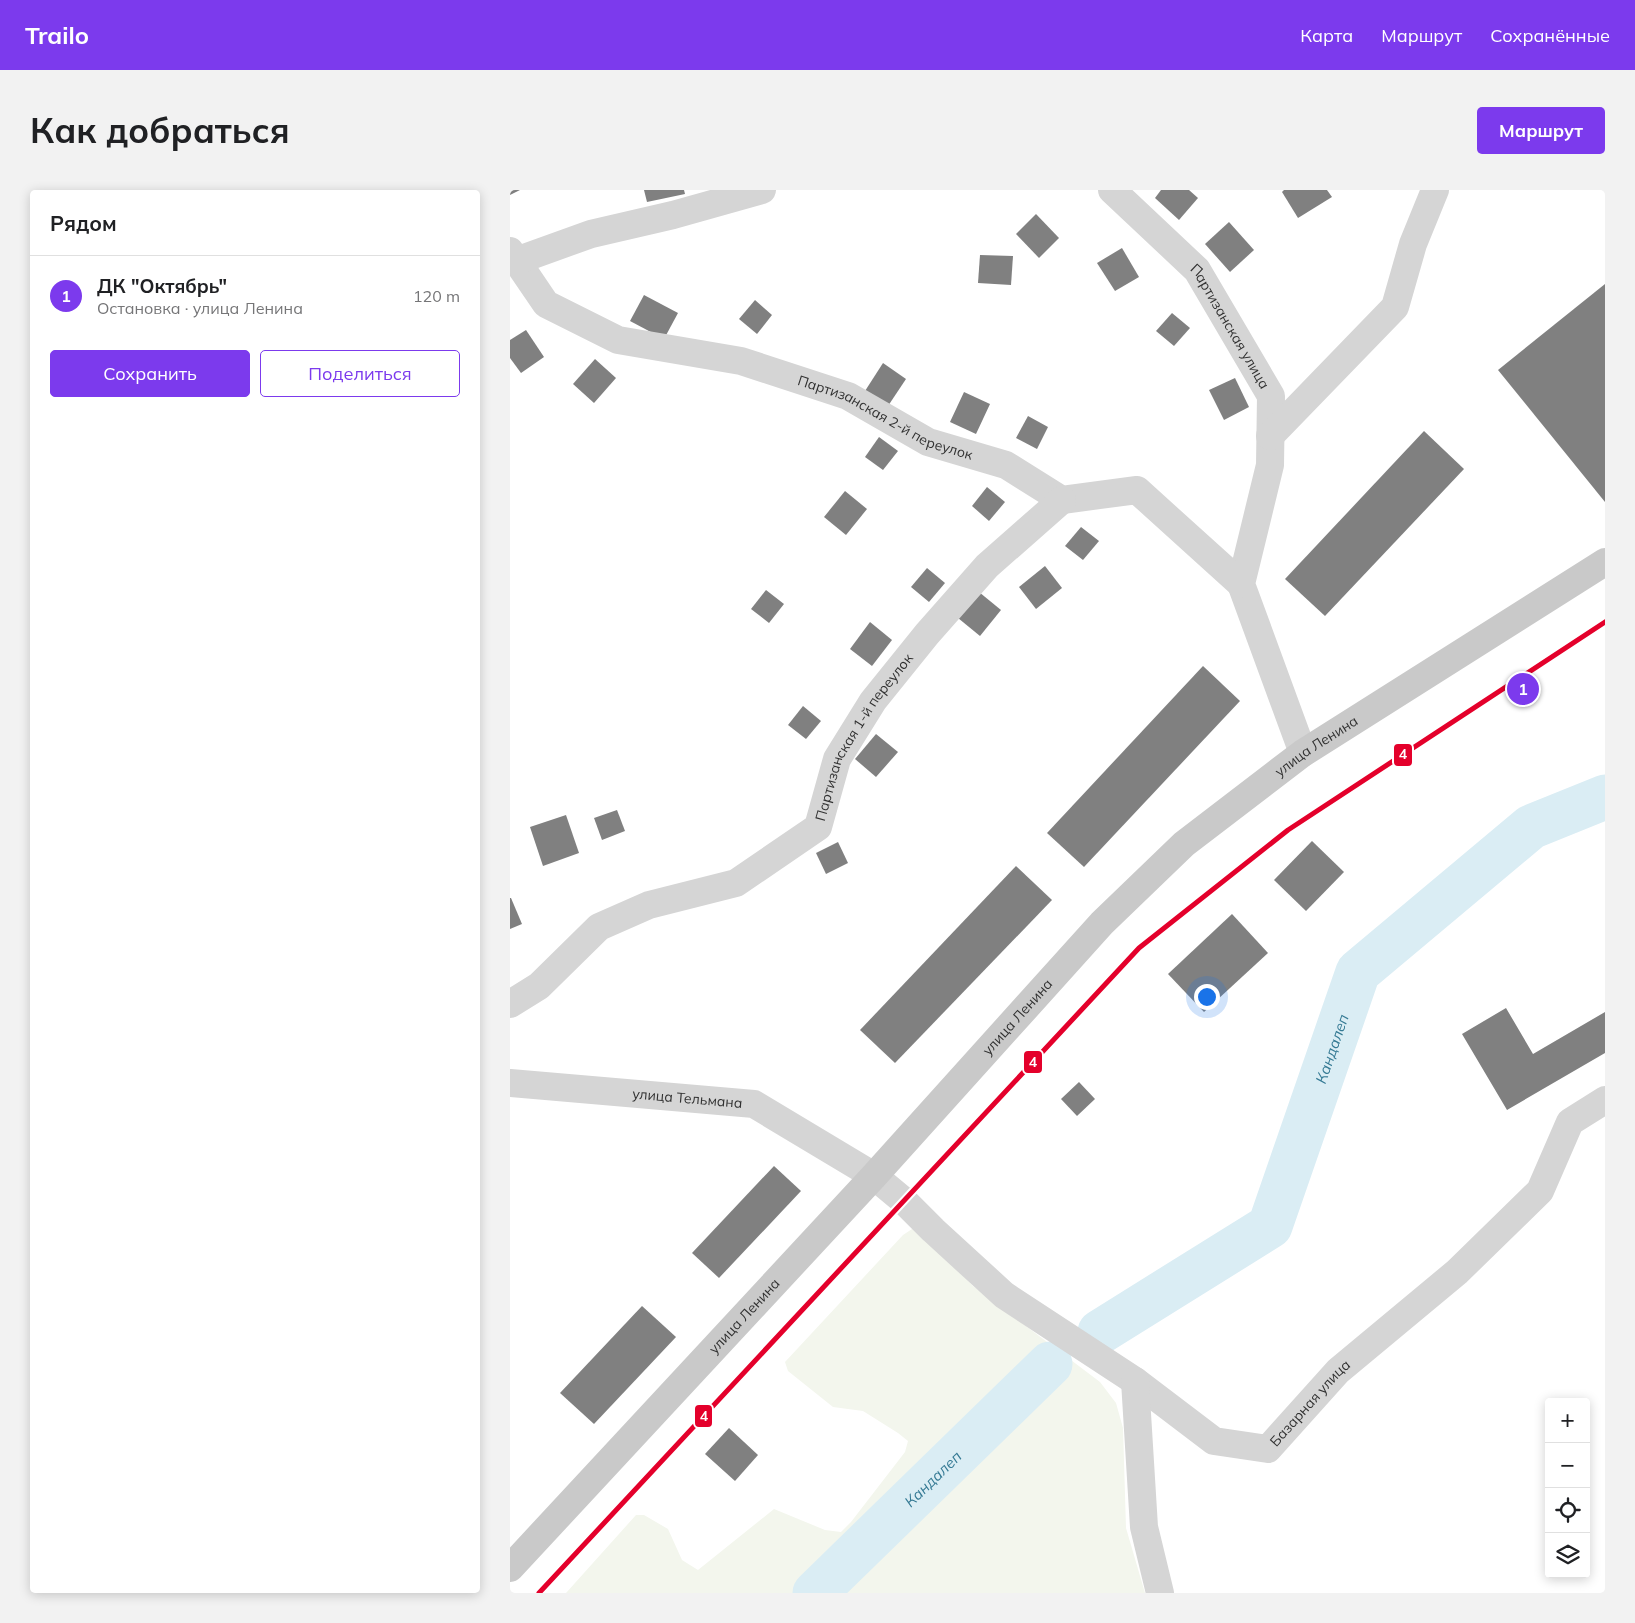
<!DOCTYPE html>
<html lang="ru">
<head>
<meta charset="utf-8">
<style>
  :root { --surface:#fff; --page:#f2f2f2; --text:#202124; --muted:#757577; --line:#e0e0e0; --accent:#7c3aed }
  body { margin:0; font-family:Mulish,sans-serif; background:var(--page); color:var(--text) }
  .controls { position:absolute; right:15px; bottom:15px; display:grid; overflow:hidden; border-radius:5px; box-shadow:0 2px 12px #0003 }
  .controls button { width:45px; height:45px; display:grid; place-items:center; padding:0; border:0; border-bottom:1px solid var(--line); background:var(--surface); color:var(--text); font:25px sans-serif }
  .you { position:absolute; left:696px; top:806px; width:18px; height:18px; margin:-12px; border:4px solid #fff; border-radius:50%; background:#1a73e8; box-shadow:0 0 0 8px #1a73e833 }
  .badge { display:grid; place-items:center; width:32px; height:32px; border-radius:50%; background:var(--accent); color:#fff; font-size:16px; font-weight:700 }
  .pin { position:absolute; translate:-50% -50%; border:2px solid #fff; box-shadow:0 1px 5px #0006 }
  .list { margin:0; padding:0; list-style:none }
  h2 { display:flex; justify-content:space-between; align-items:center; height:65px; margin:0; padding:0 20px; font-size:21px }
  h2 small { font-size:16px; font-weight:400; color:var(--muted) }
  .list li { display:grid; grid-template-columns:32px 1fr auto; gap:15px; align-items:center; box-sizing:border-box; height:80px; padding:0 20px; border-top:1px solid var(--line) }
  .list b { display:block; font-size:19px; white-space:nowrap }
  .list p { margin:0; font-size:16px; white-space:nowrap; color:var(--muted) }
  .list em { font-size:16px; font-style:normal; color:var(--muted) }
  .actions { display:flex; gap:10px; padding:15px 20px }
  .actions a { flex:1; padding:11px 0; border:1px solid var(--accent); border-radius:5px; text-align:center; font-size:18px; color:var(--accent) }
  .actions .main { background:var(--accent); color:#fff }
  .icon { flex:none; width:28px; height:28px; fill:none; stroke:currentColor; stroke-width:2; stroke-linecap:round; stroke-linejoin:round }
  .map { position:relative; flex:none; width:1095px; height:1403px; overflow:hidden; border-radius:5px }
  header { display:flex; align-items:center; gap:30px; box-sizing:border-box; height:70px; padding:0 25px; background:var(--accent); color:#fff }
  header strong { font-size:24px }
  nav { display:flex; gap:28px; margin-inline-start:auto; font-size:18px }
  .intro { display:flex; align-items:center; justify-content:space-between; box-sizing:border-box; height:120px; padding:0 30px }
  h1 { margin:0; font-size:35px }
  .button { padding:12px 22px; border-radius:5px; background:var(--accent); color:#fff; font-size:18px; font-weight:700 }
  main { display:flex; gap:30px; padding:0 30px }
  aside { flex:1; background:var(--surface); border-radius:5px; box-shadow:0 2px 12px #0003 }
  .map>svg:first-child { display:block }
</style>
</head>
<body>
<header>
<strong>Trailo</strong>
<nav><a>Карта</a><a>Маршрут</a><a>Сохранённые</a></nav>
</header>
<div class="intro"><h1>Как добраться</h1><a class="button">Маршрут</a></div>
<main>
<aside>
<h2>Рядом<small></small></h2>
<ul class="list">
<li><span class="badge">1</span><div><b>ДК &quot;Октябрь&quot;</b><p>Остановка · улица Ленина</p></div><em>120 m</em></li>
</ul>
<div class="actions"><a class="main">Сохранить</a><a>Поделиться</a></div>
</aside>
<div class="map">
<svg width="1095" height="1403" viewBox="0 0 1095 1403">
  <rect width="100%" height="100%" fill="#fff"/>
  <path fill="#f3f6ed" d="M402 1039 412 1043 463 1096 590 1192 606 1213 613 1238 616 1338 635 1403H56L126 1325H134L158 1339 172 1370 188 1380 264 1319 315 1340 331 1342 341 1332 395 1262 398 1251 388 1243 353 1221 323 1217 278 1181 275 1172 393 1045Z"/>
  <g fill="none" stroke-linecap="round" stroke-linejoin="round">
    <g stroke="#daedf4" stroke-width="45">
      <path id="s1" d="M590 1142 760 1036 848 782 1021 637 1095 607"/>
      <path id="s2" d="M305 1403 540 1174"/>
    </g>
  </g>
  <g fill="#808080">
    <path d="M0 0H10L0 5Z"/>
    <path d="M134 0H174L175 4 137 12Z"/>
    <path d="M651 0H679L688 8 669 30 645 8Z"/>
    <path d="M774 0H817L822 7 788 28 772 2Z"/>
    <path d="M526 24 549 48 529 68 506 44Z"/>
    <path d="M719 32 744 60 720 82 695 54Z"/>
    <path d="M612 58 629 87 605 101 587 73Z"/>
    <path d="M470 65 503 66 501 95 468 93Z"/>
    <path d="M1095 94V312L988 180Z"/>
    <path d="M134 105 168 123 154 149 120 131Z"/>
    <path d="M245 110 262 125 247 144 229 129Z"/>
    <path d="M662 123 680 138 664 156 646 141Z"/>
    <path d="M16 140 34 167 11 183 0 168V150Z"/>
    <path d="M85 169 106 188 84 213 63 194Z"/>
    <path d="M373 173 396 189 378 216 355 201Z"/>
    <path d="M725 188 739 217 714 230 699 200Z"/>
    <path d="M454 202 480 214 466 244 440 232Z"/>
    <path d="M518 226 538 237 527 259 506 248Z"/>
    <path d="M914 241 954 279 815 426 775 389Z"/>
    <path d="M369 247 388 261 373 280 355 267Z"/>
    <path d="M477 297 495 312 479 331 462 316Z"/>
    <path d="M335 301 357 319 336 345 314 327Z"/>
    <path d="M571 337 589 351 573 370 555 356Z"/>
    <path d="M535 376 552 398 526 419 509 397Z"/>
    <path d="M417 378 435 393 419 412 401 397Z"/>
    <path d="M256 400 274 414 259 433 241 419Z"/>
    <path d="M469 402 491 420 470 446 448 428Z"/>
    <path d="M360 432 382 450 362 476 340 459Z"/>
    <path d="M693 476 730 511 574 677 537 643Z"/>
    <path d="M293 516 311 531 296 549 278 535Z"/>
    <path d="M366 544 388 562 366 587 345 569Z"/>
    <path d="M107 620 115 641 92 650 84 628Z"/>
    <path d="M56 625 69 663 33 676 20 637Z"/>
    <path d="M802 651 834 682 796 721 764 690Z"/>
    <path d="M328 652 338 673 316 684 306 663Z"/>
    <path d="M506 676 542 710 385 873 350 840Z"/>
    <path d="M0 708H1L12 734 0 739Z"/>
    <path d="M722 724 758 763 694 822 658 784Z"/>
    <path d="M996 818 1023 864 1095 822V863L997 920 952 844Z"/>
    <path d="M569 892 585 909 567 926 551 909Z"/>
    <path d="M264 976 291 1001 209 1088 182 1063Z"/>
    <path d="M132 1116 166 1147 84 1234 50 1203Z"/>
    <path d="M219 1238 248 1265 225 1291 195 1264Z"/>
  </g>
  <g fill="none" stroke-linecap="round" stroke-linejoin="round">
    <g stroke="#d5d5d5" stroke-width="28">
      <path id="s3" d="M602 0 687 80 761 206 760 275 731 394 793 563"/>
      <path id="s4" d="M0 61 36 114 108 150 231 171 338 206 418 252 496 275 552 310 627 300 731 394"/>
      <path d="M6 71 81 44 163 25 252 0"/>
      <path d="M760 246 885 117 903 54 925 0"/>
      <path id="s5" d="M0 814 29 796 89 737 139 715 226 693 308 637 327 569 363 511 417 444 477 376 552 310"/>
      <path id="s6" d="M0 893 244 914 364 986 394 1011 423 1040 494 1105 625 1191 704 1251 758 1259 828 1181 947 1082 1030 1001 1060 932 1095 910"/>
      <path d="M625 1191 634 1337 650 1403"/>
    </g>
    <path stroke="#c9c9c9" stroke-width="28" id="s7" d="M0 1378 364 986 592 733 674 654 793 563 1095 372"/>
    <g stroke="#fff" stroke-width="9">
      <path id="tram-1" d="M29 1403 629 758 778 640 1095 432"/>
    </g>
    <use href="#tram-1" stroke="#e4002b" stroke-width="5"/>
  </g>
  <g text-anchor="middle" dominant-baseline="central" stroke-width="5" stroke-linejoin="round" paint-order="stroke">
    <g font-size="14" fill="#313131" stroke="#fff">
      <text stroke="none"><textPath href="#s3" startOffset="182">Партизанская улица</textPath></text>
      <text stroke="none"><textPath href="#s4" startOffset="425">Партизанская 2-й переулок</textPath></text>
      <text stroke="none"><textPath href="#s5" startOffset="464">Партизанская 1-й переулок</textPath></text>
      <text stroke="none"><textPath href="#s7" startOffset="1154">улица Ленина</textPath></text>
      <text stroke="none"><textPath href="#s7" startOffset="749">улица Ленина</textPath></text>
      <text stroke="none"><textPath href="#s6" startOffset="178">улица Тельмана</textPath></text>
      <text stroke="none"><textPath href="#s7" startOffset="344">улица Ленина</textPath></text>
      <text stroke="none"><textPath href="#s6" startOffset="934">Базарная улица</textPath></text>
    </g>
    <g font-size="15" font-style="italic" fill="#357a94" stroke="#fff">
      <text stroke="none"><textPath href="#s1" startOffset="388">Кандалеп</textPath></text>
      <text stroke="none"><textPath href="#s2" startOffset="164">Кандалеп</textPath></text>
    </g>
  </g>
  <g stroke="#fff" stroke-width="2">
    <rect x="883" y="553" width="20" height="24" rx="5" fill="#e4002b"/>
    <rect x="513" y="860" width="20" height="24" rx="5" fill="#e4002b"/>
    <rect x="184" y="1214" width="19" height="24" rx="5" fill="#e4002b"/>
  </g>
  <g font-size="14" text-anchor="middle" font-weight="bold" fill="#fff">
    <text x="893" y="569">4</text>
    <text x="523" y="877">4</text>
    <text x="194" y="1231">4</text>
  </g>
</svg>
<div class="controls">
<button>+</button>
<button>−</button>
<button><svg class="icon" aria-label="locate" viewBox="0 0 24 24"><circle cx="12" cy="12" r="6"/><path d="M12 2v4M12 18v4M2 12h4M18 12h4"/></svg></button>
<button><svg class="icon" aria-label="layers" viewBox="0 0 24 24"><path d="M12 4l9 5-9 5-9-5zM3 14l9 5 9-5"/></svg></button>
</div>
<div class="you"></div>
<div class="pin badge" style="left:1013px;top:499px">1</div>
</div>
</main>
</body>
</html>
